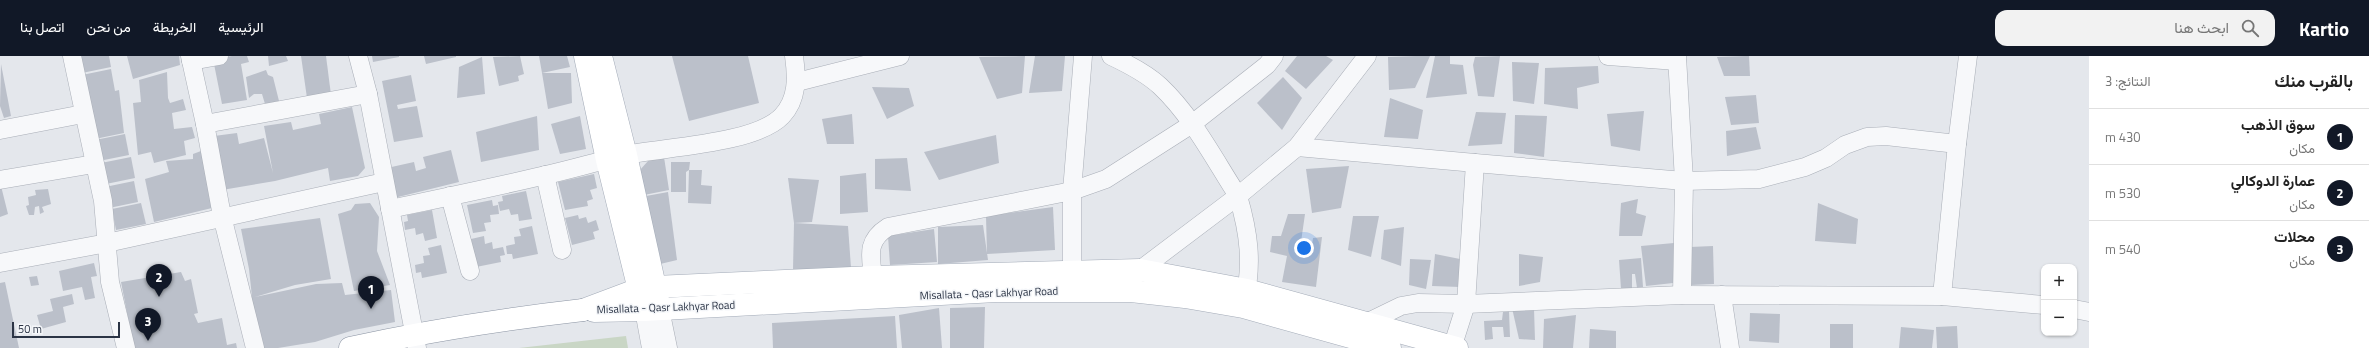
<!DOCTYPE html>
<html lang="ar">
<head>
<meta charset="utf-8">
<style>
  :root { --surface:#fff; --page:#f2f2f2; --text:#222; --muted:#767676; --line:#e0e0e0; --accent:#111827 }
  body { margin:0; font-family:"Titillium Web",Vazirmatn,sans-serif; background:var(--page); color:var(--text); direction:rtl }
  .controls { position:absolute; right:12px; bottom:12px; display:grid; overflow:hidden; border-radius:8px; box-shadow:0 1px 3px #0004 }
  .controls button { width:36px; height:36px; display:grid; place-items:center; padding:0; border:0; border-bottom:1px solid var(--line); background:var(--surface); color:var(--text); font:20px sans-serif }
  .scale { position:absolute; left:12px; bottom:10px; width:108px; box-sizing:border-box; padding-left:4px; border:2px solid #2b3445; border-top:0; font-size:11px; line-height:14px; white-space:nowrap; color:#2b3445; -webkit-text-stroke:3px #f4f6f9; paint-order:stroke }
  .you { position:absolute; left:1304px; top:192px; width:14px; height:14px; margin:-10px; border:3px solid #fff; border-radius:50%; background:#1a73e8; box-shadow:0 0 0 6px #1a73e833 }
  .badge { display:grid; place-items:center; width:26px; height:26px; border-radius:50%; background:var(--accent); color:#fff; font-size:13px; font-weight:700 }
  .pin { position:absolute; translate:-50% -33px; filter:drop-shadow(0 1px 2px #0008) }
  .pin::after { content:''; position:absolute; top:21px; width:14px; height:12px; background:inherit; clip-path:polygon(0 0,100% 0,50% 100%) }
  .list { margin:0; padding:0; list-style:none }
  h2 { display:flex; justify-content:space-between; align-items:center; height:52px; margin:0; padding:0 16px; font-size:17px }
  h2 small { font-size:13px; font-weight:400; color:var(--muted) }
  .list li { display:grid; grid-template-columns:26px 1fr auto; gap:12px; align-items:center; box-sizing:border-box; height:56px; padding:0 16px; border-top:1px solid var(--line) }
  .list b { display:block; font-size:15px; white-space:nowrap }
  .list p { margin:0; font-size:13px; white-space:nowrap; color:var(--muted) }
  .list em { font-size:13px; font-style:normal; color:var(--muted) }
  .icon { flex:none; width:22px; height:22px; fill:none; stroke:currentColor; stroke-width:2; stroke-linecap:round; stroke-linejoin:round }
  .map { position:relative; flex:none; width:2089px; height:292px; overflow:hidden; direction:ltr }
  header { display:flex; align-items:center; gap:24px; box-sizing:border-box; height:56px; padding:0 20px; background:var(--accent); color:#fff }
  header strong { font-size:19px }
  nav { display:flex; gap:22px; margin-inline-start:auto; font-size:14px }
  .search { width:280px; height:36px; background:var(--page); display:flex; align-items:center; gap:10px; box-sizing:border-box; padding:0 14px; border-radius:12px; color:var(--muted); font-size:15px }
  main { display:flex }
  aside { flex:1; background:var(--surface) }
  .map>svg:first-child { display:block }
</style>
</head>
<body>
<header>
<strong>Kartio</strong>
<div class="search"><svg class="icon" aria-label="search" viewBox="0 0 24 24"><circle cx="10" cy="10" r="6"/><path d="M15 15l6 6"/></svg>ابحث هنا</div>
<nav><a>الرئيسية</a><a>الخريطة</a><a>من نحن</a><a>اتصل بنا</a></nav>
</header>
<main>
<aside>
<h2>بالقرب منك<small>النتائج: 3</small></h2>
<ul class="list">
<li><span class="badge">1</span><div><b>سوق الذهب</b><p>مكان</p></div><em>430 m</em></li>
<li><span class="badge">2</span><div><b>عمارة الدوكالي</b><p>مكان</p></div><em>530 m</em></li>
<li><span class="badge">3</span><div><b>محلات</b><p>مكان</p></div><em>540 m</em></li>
</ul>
</aside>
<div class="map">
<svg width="2089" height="292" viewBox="0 0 2089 292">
  <rect width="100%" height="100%" fill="#e4e7ec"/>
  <path fill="#c9d6c5" d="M626 280 628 292H519Z"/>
  <g fill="#bbc0ca">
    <path d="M78 0H109L111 11 82 17Z"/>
    <path d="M127 0H179L180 9 133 23Z"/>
    <path d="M232 0H247L249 6 241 8 247 44 222 48 213 3Z"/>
    <path d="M268 0H286L288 5 269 10Z"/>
    <path d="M301 0H326L331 39 307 42Z"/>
    <path d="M372 0H399V1L373 6Z"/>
    <path d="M424 0H456V1L426 8Z"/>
    <path d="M520 0 524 18 518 20 519 25 499 30 493 1Z"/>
    <path d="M539 0H567L570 11 542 17H571L572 47 548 53 542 17Z"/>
    <path d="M672 0H748L759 47 689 65Z"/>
    <path d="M1025 0 1022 37 997 43 979 1Z"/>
    <path d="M1035 0H1065L1062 35 1029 37Z"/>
    <path d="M1297 0H1326L1333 4 1306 33 1285 15Z"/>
    <path d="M1416 0H1430L1415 32 1389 34 1388 1Z"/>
    <path d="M1435 0H1450V8L1463 9 1467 38 1426 42Z"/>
    <path d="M1500 0 1494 41 1478 40 1473 9 1475 1Z"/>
    <path d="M1745 0H1749L1750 20H1724L1717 1Z"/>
    <path d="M482 1 485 38 457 42 459 11Z"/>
    <path d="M1512 6 1539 7 1534 48 1513 45Z"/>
    <path d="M1 8 11 60 4 62 0 50Z"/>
    <path d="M1598 10 1599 27 1577 32 1578 53 1544 48 1545 12Z"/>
    <path d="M111 13 115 35 119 34 124 77 95 83 82 19Z"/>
    <path d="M266 14 268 19 273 21 279 45 265 48 262 38H254L249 42 246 21Z"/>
    <path d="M167 16 168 42 170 47 183 43 186 54 172 57 174 73 192 71 195 82 184 85 186 99 154 107 151 96 138 99 133 47 141 46 139 24Z"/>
    <path d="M411 19 416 45 397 49 398 53 417 50 423 81 394 86 382 25Z"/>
    <path d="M1283 21 1302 42 1282 74 1257 47Z"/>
    <path d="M872 31 909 32 914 50 887 63Z"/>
    <path d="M1756 39 1759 67 1731 69 1725 41Z"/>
    <path d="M1390 42 1423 54 1418 83 1384 81Z"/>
    <path d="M352 51 365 112 358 120 330 125 328 112 275 125 222 134 214 80 237 77 239 88 264 82 273 117 264 70 291 66 293 74 321 68 319 58Z"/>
    <path d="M1644 55 1640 95 1611 90 1607 58Z"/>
    <path d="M1476 56 1506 57 1502 88 1468 90Z"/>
    <path d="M852 58 854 88H827L822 63Z"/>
    <path d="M1515 59 1547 60 1544 101 1514 97Z"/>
    <path d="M537 60 539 94 481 106 476 76Z"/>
    <path d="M580 60 586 93 560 98 551 68Z"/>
    <path d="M1756 71 1761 93 1727 100 1726 75Z"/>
    <path d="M125 78 129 99 99 105 95 84Z"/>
    <path d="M996 79 999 107 939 124 924 96Z"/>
    <path d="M451 94 459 126 394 142 387 112 414 106 416 115 426 112 423 101Z"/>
    <path d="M201 95 212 152 154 166 145 123 169 116 166 105 193 103V98Z"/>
    <path d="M131 101 135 122 106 128 101 107Z"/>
    <path d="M664 101 669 134 644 139 639 115 649 104Z"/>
    <path d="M907 102 911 135 875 133V103Z"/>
    <path d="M671 106H690L689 114 686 116V136H671Z"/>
    <path d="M1349 110 1341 152 1312 157 1306 113Z"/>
    <path d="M689 114H702L701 129 712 130 711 148 688 147Z"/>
    <path d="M866 117 868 156 840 158V120Z"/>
    <path d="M594 118 597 132 590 134 593 143 587 145 588 150 565 154 558 126Z"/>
    <path d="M788 122 819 124 812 166 794 167Z"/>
    <path d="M134 125 138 146 109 152 105 131Z"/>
    <path d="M1 130 8 158 0 161V131Z"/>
    <path d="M48 133 51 148 42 151 44 156 40 158 39 150 35 151 34 159H29L26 150 29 149 28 141 36 139 35 134Z"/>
    <path d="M526 135 532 163 519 165 518 158 511 159 509 153 500 155 498 146 503 145 502 140Z"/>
    <path d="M668 136 677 204 656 209 646 140Z"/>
    <path d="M1638 143 1636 157 1646 160 1642 180H1619L1621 147Z"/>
    <path d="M492 144 493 150 498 149 499 158 490 159 491 166 484 167 486 175 473 177 467 149Z"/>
    <path d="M141 147 146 168 116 174 112 153Z"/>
    <path d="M370 147 379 161 377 195 390 229 354 235 338 158 351 154 355 148Z"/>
    <path d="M1818 147 1858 163 1856 188 1815 185Z"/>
    <path d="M1053 151 1055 194 987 198 986 160Z"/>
    <path d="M432 154 437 182 425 185 423 177 416 179 415 172 405 174 404 166 408 165 407 159Z"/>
    <path d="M1288 158H1305L1300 193 1311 195 1313 182 1322 181 1316 231 1282 226 1287 200 1270 196 1272 180H1281Z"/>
    <path d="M578 159 579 163 586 161 588 167 596 164 599 174 593 176 595 183 572 189 565 162Z"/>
    <path d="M1353 160H1379L1371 201 1348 194Z"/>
    <path d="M320 162 331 223 295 229 255 241 316 228 342 227 345 239 391 234 395 266 354 274 315 286 278 292H260L249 242 252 241 249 213 241 173Z"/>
    <path d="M794 167 848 170 851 212 793 214Z"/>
    <path d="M983 169 988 204 938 208V171Z"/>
    <path d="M532 170 538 198 513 203 512 198H507L506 190 515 188 514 181 521 180 519 173Z"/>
    <path d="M1404 171 1401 210 1381 203 1384 174Z"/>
    <path d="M934 173 937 206 890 209 888 180Z"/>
    <path d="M484 180 485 188 492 186 493 193 503 191 505 199 500 200 501 206 476 211 471 183Z"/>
    <path d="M1674 187 1673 227 1646 230 1641 190Z"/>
    <path d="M441 189 447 217 422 222 421 216 416 217 415 209 424 207 423 200 430 199 428 192Z"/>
    <path d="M1713 190 1714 228 1691 229 1690 191Z"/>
    <path d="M1435 198 1460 203V231L1432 230Z"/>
    <path d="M1519 198 1543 201 1540 226 1519 230Z"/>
    <path d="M1641 202 1643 231 1637 232 1635 218H1632V232L1621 233 1619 204Z"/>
    <path d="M1410 203 1431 204 1426 233 1409 229Z"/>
    <path d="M94 207 97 220 91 221 95 242 85 244 82 231 63 235 59 215Z"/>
    <path d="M181 216 185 225 191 223 198 257 194 258 198 267 222 262 227 289 236 287 237 292H134L121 226Z"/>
    <path d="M37 220 39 229 31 230 29 221Z"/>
    <path d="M5 226 19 292H0V227Z"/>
    <path d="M72 238 74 248 63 251 66 266 41 273 37 259 53 255 50 243Z"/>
    <path d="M985 251 984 292H950V252Z"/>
    <path d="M939 252 942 292H902L899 259Z"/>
    <path d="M1512 252 1534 253 1535 284 1519 283Z"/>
    <path d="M1509 255 1510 281H1504L1503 271H1492L1493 283 1485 284 1484 265 1502 264 1503 256Z"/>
    <path d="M1750 257 1780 258 1779 287 1749 285Z"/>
    <path d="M1576 259 1573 292H1543L1544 263Z"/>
    <path d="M895 260 897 292H773L772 267Z"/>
    <rect x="1830" y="268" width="23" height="24"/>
    <path d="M1957 270 1958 292H1937L1936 271Z"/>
    <path d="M1901 271 1934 274 1932 292H1899Z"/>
    <path d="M1590 273 1616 275V292H1589Z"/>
  </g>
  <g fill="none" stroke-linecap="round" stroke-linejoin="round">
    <g stroke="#a9aeb7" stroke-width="19">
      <g id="minor">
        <path d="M72 0 103 145 110 226 126 292"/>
        <path d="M190 0 205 68 222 160 255 292"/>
        <path d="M358 0 368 38 417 292"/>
        <path d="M1111 0C1128 8 1146 17 1160 30 1192 60 1214 103 1238 140L1297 91 1367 0"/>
        <path d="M1608 0 1677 5"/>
        <path d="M1677 0 1684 125 1682 239"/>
        <path d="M191 5 219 0"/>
        <path d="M797 26 900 0"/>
        <path d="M205 68 368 38"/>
        <path d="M0 74 83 58"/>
        <path d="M1297 91 1475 107 1466 248 1452 292"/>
        <path d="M1475 107 1684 125 1759 123 1805 111 1826 102 1845 89 1867 81 1886 80 1957 88"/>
        <path d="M545 119 562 194"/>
        <path d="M0 124 94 108"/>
        <path d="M450 140 470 215"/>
        <path d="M390 153C442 142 495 131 546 119 573 113 599 105 626 99 665 91 755 88 782 60 798 43 797 21 794 0"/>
        <path d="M0 207 107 187 384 126"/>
        <path d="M1140 214 1238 140C1249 177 1253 208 1244 247"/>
        <path d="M1072 229V135L1083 0"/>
        <path d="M874 234C874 207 861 188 888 171L1072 135 1106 123 1192 68 1267 9 1274 0"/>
        <path d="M1722 239 1730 292"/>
        <path d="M1942 240 1957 88 1968 0"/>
        <path d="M660 253 668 292"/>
        <path d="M2074 253 2089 256"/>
        <path d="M644 254 651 292"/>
        <path d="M1366 267 1401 250 1418 247 1466 248 1682 239 1942 240 2044 249"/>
      </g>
    </g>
    <g stroke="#a3abb8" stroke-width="23">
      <g id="major">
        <path d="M585 0 607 104 642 246"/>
        <path d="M601 0 626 99 658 244"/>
        <path d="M583 254 639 233 655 231 874 221 1140 214 1247 234 1457 292"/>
        <path d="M594 255 644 254 996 235H1131L1185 241 1243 251 1390 292"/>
      </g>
    </g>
    <g stroke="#8b94a3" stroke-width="23">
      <path id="highway" d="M350 292C427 275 504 263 583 254"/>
    </g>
    <use href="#minor" stroke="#f7f8fa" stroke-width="18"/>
    <use href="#major" stroke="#fff" stroke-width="22"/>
    <use href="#highway" stroke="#fff" stroke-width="22"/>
  </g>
  <g text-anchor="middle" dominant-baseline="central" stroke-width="3" stroke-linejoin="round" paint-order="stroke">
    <g font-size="11" fill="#2b3445" stroke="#f4f6f9">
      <text transform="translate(989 237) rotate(-2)">Misallata - Qasr Lakhyar Road</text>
      <text transform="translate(666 251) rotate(-2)">Misallata - Qasr Lakhyar Road</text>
    </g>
  </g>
</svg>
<div class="controls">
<button>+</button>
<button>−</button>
</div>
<div class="scale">50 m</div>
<div class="you"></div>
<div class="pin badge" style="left:371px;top:253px">1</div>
<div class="pin badge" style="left:159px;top:241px">2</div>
<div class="pin badge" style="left:148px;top:285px">3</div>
</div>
</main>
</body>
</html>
